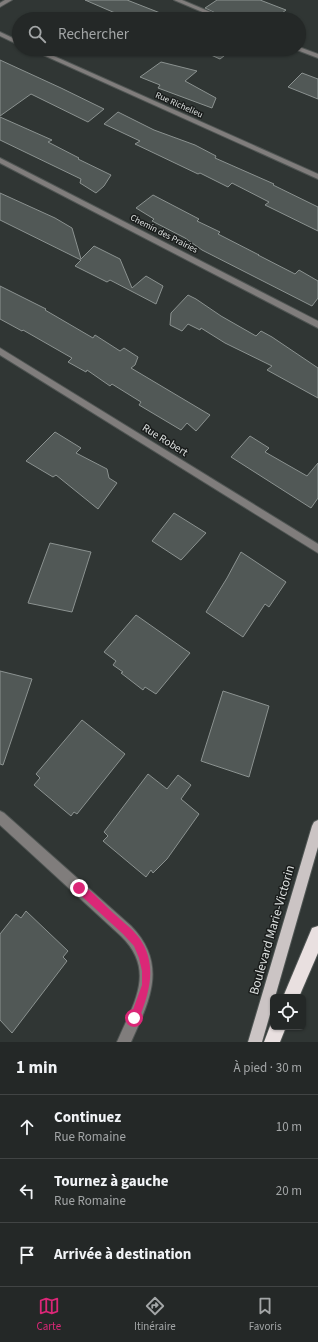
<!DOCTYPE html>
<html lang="fr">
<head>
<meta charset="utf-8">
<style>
  :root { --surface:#242827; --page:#2c302f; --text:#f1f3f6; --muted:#a3a6a7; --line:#414444; --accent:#db2777 }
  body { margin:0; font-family:"Source Sans 3",sans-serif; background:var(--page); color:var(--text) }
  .controls { position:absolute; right:12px; bottom:12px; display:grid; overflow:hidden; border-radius:6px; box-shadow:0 1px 3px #0004 }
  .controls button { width:36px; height:36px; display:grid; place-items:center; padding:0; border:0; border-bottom:1px solid var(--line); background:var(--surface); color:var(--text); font:20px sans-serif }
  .stop { position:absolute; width:12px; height:12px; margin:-9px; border:3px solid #db2777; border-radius:50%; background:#fff }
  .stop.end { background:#db2777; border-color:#fff; box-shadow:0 1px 4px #0008 }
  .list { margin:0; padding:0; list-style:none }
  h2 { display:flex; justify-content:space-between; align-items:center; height:52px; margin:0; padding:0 16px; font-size:17px }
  h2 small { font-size:13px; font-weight:400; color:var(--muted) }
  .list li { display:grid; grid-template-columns:26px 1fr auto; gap:12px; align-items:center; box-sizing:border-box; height:64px; padding:0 16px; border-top:1px solid var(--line) }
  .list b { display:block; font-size:15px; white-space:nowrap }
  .list p { margin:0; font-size:13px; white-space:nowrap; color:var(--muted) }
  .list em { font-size:13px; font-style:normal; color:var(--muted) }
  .icon { flex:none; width:22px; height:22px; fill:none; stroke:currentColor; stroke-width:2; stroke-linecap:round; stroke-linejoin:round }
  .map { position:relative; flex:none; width:318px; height:1042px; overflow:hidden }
  .search { position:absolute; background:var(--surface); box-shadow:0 1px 3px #0004; left:12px; right:12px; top:12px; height:44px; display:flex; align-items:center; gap:10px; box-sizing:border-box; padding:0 14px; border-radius:22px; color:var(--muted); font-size:15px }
  .sheet { height:244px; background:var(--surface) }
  nav { display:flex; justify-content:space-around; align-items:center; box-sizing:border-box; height:56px; border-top:1px solid var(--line); background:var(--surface); font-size:11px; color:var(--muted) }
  nav a { display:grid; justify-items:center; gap:2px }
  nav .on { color:var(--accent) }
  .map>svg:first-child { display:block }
</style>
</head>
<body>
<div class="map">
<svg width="318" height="1042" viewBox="0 0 318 1042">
  <rect width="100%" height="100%" fill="#303634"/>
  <g fill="#515856" stroke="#8b9290">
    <path d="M85 0H127L173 18 172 19H129Z"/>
    <path d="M217 0H260L286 10 274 19H228L205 8Z"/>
    <path d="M200 12 215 19H190Z"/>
    <path d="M204 49H233L220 59 202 51Z"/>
    <path d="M0 60 61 88 104 109 88 122 31 94 0 116Z"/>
    <path d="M161 62 197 71 185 81 216 98 212 108 158 88 160 85 140 77Z"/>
    <path d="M302 73 318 79V99L288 87Z"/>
    <path d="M118 112 154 130 195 145 216 156 215 158 274 184 273 185 318 207V231L265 205 269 202 232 183 228 187 200 173 198 174 135 144 140 141 104 124Z"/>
    <path d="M0 117 52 140 48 142 79 158 78 159 111 175 104 186 96 193 80 183 81 179 0 140Z"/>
    <path d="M0 193 55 218 72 228 81 259 94 246 120 259 132 288 146 276 163 286 156 304 110 280 107 282 75 266 81 260 0 220Z"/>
    <path d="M153 195 199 219 197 221 220 232 218 234 259 255H258L295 274 299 270 318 281V298L312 306 202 250 185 238 152 221 154 219 136 208Z"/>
    <path d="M0 286 46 309 45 310 93 338 95 335 120 351 124 348 138 357 135 365 131 368 210 415 196 431 187 423 181 430 139 405 141 402 112 384 110 386 87 370 86 372 68 362 72 358 23 330 22 331 0 319Z"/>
    <path d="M188 295 196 299 221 316 256 336 261 331 272 337 318 368V398L267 370 272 366 225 343 201 328 200 330 188 324 182 331 170 325 171 313Z"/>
    <path d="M55 432 81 448 76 453 107 469 109 478 117 483 98 509 56 475 53 477 26 461Z"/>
    <path d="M250 436 269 448 265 452 307 476 318 463V498L311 508 231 457Z"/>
    <path d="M174 513 206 533 181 560 152 541Z"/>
    <path d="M50 543 91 552 72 612 28 603Z"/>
    <path d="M241 552 286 582 269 607 265 604 243 637 206 612 227 578Z"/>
    <path d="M136 615 190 653 156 694 145 687 143 690 121 673 123 672 113 665 116 661 104 652Z"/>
    <path d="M0 671 32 679 3 765 0 764Z"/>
    <path d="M223 691 269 706 249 777 201 761Z"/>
    <path d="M82 720 125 754 77 814 74 812 71 816 34 785 40 778 36 774Z"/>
    <path d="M148 774 167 789 178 775 191 785 181 799 199 814 167 859 153 873 151 870 146 877 103 841 108 836 104 832Z"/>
    <path d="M26 911 68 951 63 957 67 961 12 1033 0 1020V934L16 914 21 918Z"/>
  </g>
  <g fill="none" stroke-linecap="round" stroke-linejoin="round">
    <g stroke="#4f5553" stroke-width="2">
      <g id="minor">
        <path d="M5 0H12L0 7V3Z"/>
        <path d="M174 0H182L227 19H219Z"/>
        <path d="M0 32 19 41V45L0 36Z"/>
        <path d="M299 47 318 54V58L297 50 296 49H299Z"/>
        <path d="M30 49H38L318 174V179Z"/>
        <path d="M0 158 318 321V328L0 163Z"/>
        <path d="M0 348 318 544V553L0 355Z"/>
        <path d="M0 811 4 813 131 926C168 964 150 1000 131 1042H117C133 1004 157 971 121 936L0 825Z"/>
      </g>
    </g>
    <g stroke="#4f5553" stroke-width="2">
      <path id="major" d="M318 820V847L275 997H273V1004L262 1042H248L312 826 314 822Z"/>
    </g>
    <g stroke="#4f5553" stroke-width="2">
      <g id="highway">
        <path d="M318 926V953L299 997H283L312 928Z"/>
        <path d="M272 1021 273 1027H286L280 1042H264Z"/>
      </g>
    </g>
    <use href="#minor" fill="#807d7c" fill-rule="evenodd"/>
    <use href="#major" fill="#cbc4c4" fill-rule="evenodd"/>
    <use href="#highway" fill="#e9e0e0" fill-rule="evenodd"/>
  </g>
  <path fill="#db2777" d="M79 884C90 888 100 901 109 909 119 919 132 928 140 939 158 966 149 994 138 1021L134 1022 131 1021 130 1018 142 985V971L139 958 134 946 123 934 76 891 74 888 76 885Z"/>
  <g text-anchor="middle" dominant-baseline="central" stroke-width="3" stroke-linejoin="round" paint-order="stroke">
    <g font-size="9" fill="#dce0df" stroke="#1a1d1c">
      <text transform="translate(179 105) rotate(24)">Rue Richelieu</text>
      <text transform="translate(164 234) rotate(27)">Chemin des Prairies</text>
    </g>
    <g font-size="11" fill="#dce0df" stroke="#1a1d1c">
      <text transform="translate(165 440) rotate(32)">Rue Robert</text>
    </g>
    <g font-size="13" fill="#dce0df" stroke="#1a1d1c">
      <text transform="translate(272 930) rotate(-74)">Boulevard Marie-Victorin</text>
    </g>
  </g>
</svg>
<div class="controls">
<button><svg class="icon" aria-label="locate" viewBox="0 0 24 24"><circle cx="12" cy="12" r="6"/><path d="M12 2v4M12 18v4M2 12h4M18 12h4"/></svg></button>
</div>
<div class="stop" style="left:134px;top:1018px"></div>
<div class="stop end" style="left:79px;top:888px"></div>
<div class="search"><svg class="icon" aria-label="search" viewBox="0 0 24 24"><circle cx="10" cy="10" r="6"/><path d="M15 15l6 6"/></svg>Rechercher</div>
</div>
<section class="sheet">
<h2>1 min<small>À pied · 30 m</small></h2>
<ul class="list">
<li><svg class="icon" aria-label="ahead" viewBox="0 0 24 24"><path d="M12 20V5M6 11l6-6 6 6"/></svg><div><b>Continuez</b><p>Rue Romaine</p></div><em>10 m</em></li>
<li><svg class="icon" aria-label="left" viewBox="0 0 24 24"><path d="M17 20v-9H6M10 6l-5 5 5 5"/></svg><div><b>Tournez à gauche</b><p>Rue Romaine</p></div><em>20 m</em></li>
<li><svg class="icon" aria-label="arrive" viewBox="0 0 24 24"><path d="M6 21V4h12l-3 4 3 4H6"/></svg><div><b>Arrivée à destination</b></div></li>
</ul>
</section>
<nav>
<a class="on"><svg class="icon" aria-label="map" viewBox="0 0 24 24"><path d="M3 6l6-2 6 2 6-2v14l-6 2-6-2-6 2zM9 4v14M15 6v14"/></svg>Carte</a>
<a><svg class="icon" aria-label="directions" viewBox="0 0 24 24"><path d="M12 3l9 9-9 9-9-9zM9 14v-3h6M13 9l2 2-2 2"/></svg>Itinéraire</a>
<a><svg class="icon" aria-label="saved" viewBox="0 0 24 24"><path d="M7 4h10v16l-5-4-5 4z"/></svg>Favoris</a>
</nav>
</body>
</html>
